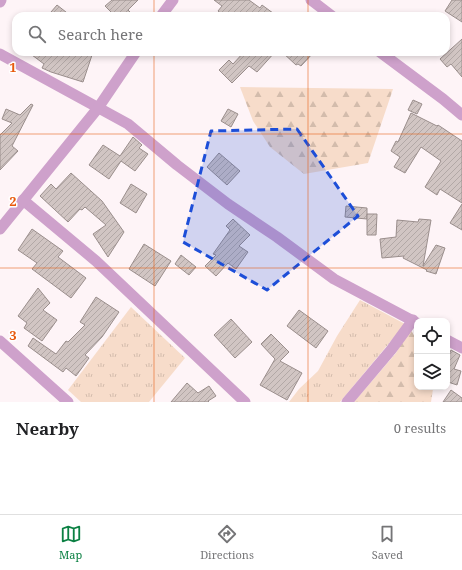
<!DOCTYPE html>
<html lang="en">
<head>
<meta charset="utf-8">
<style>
  :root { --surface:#fff; --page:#f2f2f2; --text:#202124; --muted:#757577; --line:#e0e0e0; --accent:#0b8043 }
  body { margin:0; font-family:"Noto Serif",serif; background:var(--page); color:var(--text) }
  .controls { position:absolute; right:12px; bottom:12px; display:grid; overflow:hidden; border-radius:8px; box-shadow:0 2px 6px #0003 }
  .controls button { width:36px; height:36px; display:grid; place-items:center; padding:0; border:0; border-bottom:1px solid var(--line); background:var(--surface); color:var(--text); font:20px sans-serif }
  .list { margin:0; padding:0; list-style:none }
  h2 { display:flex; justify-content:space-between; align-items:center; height:52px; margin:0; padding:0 16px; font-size:17px }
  h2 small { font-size:13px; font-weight:400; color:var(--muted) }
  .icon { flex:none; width:22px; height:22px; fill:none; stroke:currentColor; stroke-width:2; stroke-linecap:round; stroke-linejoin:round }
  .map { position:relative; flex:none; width:462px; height:402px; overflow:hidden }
  .search { position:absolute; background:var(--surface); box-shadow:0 2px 6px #0003; left:12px; right:12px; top:12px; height:44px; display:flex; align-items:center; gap:10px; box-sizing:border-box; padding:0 14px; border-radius:12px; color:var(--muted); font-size:15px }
  .sheet { height:112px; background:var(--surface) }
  nav { display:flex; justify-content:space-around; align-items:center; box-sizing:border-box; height:56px; border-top:1px solid var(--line); background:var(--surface); font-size:11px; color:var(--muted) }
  nav a { display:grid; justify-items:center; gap:2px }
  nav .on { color:var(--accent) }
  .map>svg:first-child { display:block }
</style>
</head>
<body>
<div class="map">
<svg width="462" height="402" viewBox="0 0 462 402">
  <defs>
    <pattern id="grass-tufts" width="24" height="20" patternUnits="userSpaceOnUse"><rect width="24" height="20" fill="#f7dcca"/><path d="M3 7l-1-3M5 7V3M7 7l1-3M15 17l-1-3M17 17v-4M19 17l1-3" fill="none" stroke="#d3bcac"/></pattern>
    <pattern id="forest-firs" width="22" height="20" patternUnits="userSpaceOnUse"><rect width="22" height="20" fill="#f7dcca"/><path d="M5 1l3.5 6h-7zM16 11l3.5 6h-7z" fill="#d3bcac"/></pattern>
    <pattern id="building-hatch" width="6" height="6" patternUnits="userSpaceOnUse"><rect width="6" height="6" fill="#d1c5c3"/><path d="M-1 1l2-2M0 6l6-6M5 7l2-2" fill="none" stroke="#b2a8a6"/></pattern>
  </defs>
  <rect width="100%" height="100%" fill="#fef4f7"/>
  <g fill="url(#grass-tufts)">
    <path d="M360 300 405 324 340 402H289L299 389 318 371 337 336Z"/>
    <path d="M131 307 185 358 149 402H81L68 390Z"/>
  </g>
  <g fill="url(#forest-firs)">
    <path d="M240 87 393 89 368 163 304 174 270 147 253 121Z"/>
    <path d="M410 328 417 341V368L415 372 417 374V387H431L433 389 431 402H354L396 353Z"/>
  </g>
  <g fill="url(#building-hatch)" stroke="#9a8e8c">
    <path d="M112 0H138L128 10 134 16H115L105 6Z"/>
    <path d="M214 0H249L260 8 262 5 277 16H224L218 11 222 6Z"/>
    <path d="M452 0H462V22L445 11Z"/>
    <path d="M57 5 71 16H56L51 12Z"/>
    <path d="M462 39V77L451 64 447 67 440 59Z"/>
    <path d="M28 52H93L83 82 51 72 42 68 44 64Z"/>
    <path d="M244 52H275L257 72 249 66 232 83 219 70 229 60 233 64Z"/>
    <path d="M282 52H314L301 66 298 64 296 65Z"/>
    <path d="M413 100 422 104 417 114 408 110Z"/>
    <path d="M31 104 33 105 12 146 18 151 0 170V135L12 123 2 119 6 109 20 115Z"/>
    <path d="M228 109 238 114 231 127 221 121Z"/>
    <path d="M411 113 437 126 438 125 462 141V203L440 189 437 195 425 187 441 161 421 147 405 173 394 167 400 157 391 151 396 141 398 142Z"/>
    <path d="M133 137 142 145 139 148 148 154 135 171 121 161 109 179 89 165 103 145 120 156Z"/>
    <path d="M219 153 240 171 227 185 207 167Z"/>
    <path d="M71 173 102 201 124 232 108 257 93 234 106 225 85 207 82 210 80 209 68 222 40 196 51 184 56 189Z"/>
    <path d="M131 184 147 194 136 213 120 203Z"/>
    <path d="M462 204V230L450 223Z"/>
    <path d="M346 206 367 208V219L345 217Z"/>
    <path d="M367 214H377L376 235H367Z"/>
    <path d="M233 219 250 235 239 246 248 252 236 269 228 263 216 276 205 266 216 255 213 254 230 230 226 226Z"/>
    <path d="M419 219 431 220 423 266 436 245 445 248 436 274 426 271 427 270 403 258 404 256 382 258 380 239 396 237 397 220 418 222Z"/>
    <path d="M32 229 63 251 58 257 86 278 71 298 32 269 37 263 18 250Z"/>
    <path d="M144 244 171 261 155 286 129 269Z"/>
    <path d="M181 255 196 267 189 275 175 264Z"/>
    <path d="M38 288 50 303 43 310 57 320 42 341 24 328 27 323 18 316Z"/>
    <path d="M96 297 119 312 102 337 85 355 89 358 76 376 66 368 63 372 28 346 33 338 56 354 66 341 68 342 85 325 80 322Z"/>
    <path d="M299 310 328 331 316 348 287 326Z"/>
    <path d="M231 319 252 342 235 358 214 335Z"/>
    <path d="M271 334 289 352 280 361 302 373 287 400 260 385 275 359 261 344Z"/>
    <path d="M451 350 460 355 454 369 461 371 457 385 448 382 447 385V359Z"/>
    <path d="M187 383 198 393 209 386 216 396 208 401 209 402H171Z"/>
    <path d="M451 390 462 398V402H443Z"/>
  </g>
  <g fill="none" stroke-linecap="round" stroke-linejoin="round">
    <g stroke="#cea1cb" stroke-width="11">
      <path d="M311 0 332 16"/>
      <path d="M0 2 1 0"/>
      <path d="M161 16 173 0"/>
      <path d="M380 52 443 99 462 115"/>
      <path d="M0 54 128 124 177 165 228 204 277 237 334 279 417 323"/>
      <path d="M23 200 96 261 245 402"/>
      <path d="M0 229 98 108 136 52"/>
      <path d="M447 340 462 348"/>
      <path d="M0 341 68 402"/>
      <path d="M347 402 391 350 413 320"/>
    </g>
  </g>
  <path fill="#1d4ed8" fill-opacity="0.2" stroke="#1d4ed8" stroke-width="3" stroke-dasharray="8 5" stroke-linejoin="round" d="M297 129 358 216 267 290 183 242 211 131Z"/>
  <path fill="none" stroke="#e8590c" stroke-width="1" stroke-opacity="0.55" d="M154 0V16M308 0V16M154 52V402M308 52V402M0 134H462M0 268H462"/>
  <g font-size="13" text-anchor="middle" font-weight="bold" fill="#e8590c" stroke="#fff" stroke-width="3" stroke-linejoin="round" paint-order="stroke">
    <text x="13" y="72">1</text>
    <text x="13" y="206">2</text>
    <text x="13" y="340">3</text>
  </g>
</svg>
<div class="controls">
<button><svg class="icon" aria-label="locate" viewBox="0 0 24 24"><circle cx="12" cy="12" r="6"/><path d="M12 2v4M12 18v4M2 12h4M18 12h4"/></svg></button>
<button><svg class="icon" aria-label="layers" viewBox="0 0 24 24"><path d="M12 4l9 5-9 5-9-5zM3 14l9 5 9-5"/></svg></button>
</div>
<div class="search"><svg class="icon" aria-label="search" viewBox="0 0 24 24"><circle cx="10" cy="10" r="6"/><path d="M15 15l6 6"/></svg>Search here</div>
</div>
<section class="sheet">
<h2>Nearby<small>0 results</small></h2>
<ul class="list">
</ul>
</section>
<nav>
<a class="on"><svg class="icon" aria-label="map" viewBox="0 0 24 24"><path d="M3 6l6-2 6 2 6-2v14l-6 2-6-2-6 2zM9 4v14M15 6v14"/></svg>Map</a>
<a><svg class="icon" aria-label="directions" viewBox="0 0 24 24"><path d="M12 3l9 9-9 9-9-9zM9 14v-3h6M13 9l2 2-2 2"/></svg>Directions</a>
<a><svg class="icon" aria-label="saved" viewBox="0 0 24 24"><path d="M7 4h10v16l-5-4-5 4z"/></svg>Saved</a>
</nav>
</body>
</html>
